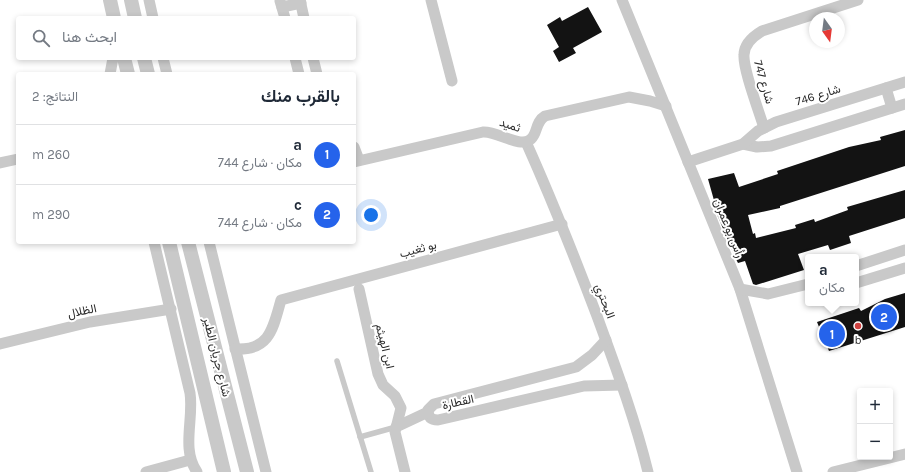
<!DOCTYPE html>
<html lang="ar">
<head>
<meta charset="utf-8">
<style>
  :root { --surface:#fff; --page:#f2f2f3; --text:#1f2937; --muted:#747a83; --line:#e0e1e3; --accent:#2563eb }
  body { margin:0; font-family:Karla,Vazirmatn,sans-serif; background:var(--page); color:var(--text); direction:rtl }
  .controls { position:absolute; right:12px; bottom:12px; display:grid; overflow:hidden; border-radius:4px; box-shadow:0 2px 6px #0003 }
  .controls button { width:36px; height:36px; display:grid; place-items:center; padding:0; border:0; border-bottom:1px solid var(--line); background:var(--surface); color:var(--text); font:20px sans-serif }
  .compass { position:absolute; left:809px; top:12px; width:36px; height:36px; border-radius:50%; background:var(--surface); box-shadow:0 2px 6px #0003; rotate:166deg }
  .you { position:absolute; left:371px; top:215px; width:14px; height:14px; margin:-10px; border:3px solid #fff; border-radius:50%; background:#1a73e8; box-shadow:0 0 0 6px #1a73e833 }
  .badge { display:grid; place-items:center; width:26px; height:26px; border-radius:50%; background:var(--accent); color:#fff; font-size:13px; font-weight:700 }
  .pin { position:absolute; translate:-50% -50%; border:2px solid #fff; box-shadow:0 1px 4px #0006 }
  .popup { position:absolute; left:805px; top:254px; width:54px; height:52px; box-sizing:border-box; display:grid; place-content:center; border-radius:4px; background:var(--surface); filter:drop-shadow(0 1px 3px #0005); font-size:13px; white-space:nowrap; color:var(--muted) }
  .popup b { font-size:15px; color:var(--text) }
  .popup::after { content:''; position:absolute; left:50%; top:100%; margin-left:-8px; border:8px solid transparent; border-top-color:var(--surface) }
  .list { margin:0; padding:0; list-style:none }
  h2 { display:flex; justify-content:space-between; align-items:center; height:52px; margin:0; padding:0 16px; font-size:17px }
  h2 small { font-size:13px; font-weight:400; color:var(--muted) }
  .list li { display:grid; grid-template-columns:26px 1fr auto; gap:12px; align-items:center; box-sizing:border-box; height:60px; padding:0 16px; border-top:1px solid var(--line) }
  .list b { display:block; font-size:15px; white-space:nowrap }
  .list p { margin:0; font-size:13px; white-space:nowrap; color:var(--muted) }
  .list em { font-size:13px; font-style:normal; color:var(--muted) }
  .icon { flex:none; width:22px; height:22px; fill:none; stroke:currentColor; stroke-width:2; stroke-linecap:round; stroke-linejoin:round }
  .map { position:relative; flex:none; width:905px; height:472px; overflow:hidden; direction:ltr }
  .search { position:absolute; background:var(--surface); box-shadow:0 2px 6px #0003; left:16px; top:16px; width:340px; height:44px; display:flex; align-items:center; gap:10px; box-sizing:border-box; padding:0 14px; border-radius:4px; color:var(--muted); font-size:15px }
  .panel { position:absolute; background:var(--surface); box-shadow:0 2px 6px #0003; left:16px; top:72px; width:340px; height:172px; border-radius:4px; direction:rtl }
  .map>svg:first-child { display:block }
</style>
</head>
<body>
<div class="map">
<svg width="905" height="472" viewBox="0 0 905 472">
  <rect width="100%" height="100%" fill="#fff"/>
  <g fill="#131313">
    <path d="M588 7 602 32 573 48 576 53 559 62 553 51 559 47 547 25 560 17 562 21Z"/>
    <path d="M905 130V166L780 206V208L748 215 753 234 755 233 756 238 796 228 795 225 814 219 815 222 848 210 847 207 905 190V218L849 236 851 243 830 250 828 245 798 254 804 270 756 285 753 284 745 261 738 263 735 257 716 212 717 211 708 179 734 173 739 187 778 174 777 171 849 147 881 140 880 137Z"/>
    <path d="M905 293V327L829 351 817 322 859 308 861 311 885 299Z"/>
  </g>
  <g fill="none" stroke-linecap="round" stroke-linejoin="round">
    <g stroke="#c9c9c9" stroke-width="5.5">
      <path d="M337 361 371 472"/>
      <path d="M360 437 396 427"/>
    </g>
    <g stroke="#c9c9c9" stroke-width="11">
      <path d="M149 0 153 18"/>
      <path d="M300 0 304 18"/>
      <path d="M431 0 452 81"/>
      <path d="M622 0 740 289 797 472"/>
      <path d="M280 1 285 18"/>
      <path d="M282 7 301 3"/>
      <path d="M163 58 167 74"/>
      <path d="M295 58 299 74"/>
      <path d="M313 58 317 74"/>
      <path d="M110 74 113 58"/>
      <path d="M886 88 892 108"/>
      <path d="M764 128C759 111 743 70 744 55 744 44 752 37 762 31L858 0"/>
      <path d="M526 142C552 200 575 258 597 316 616 368 635 419 648 472"/>
      <path d="M743 144 757 147 771 146 905 104"/>
      <path d="M354 147 359 160"/>
      <path d="M354 162 483 132C498 131 520 149 531 139 538 133 535 122 545 116L629 97 650 101 666 106"/>
      <path d="M688 162 743 144 758 131 776 122 905 82"/>
      <path d="M0 163 18 159"/>
      <path d="M154 242 190 393C194 419 181 449 197 472"/>
      <path d="M209 242 266 472"/>
      <path d="M856 266 905 250"/>
      <path d="M856 283 905 268"/>
      <path d="M359 289 378 374 383 385 395 396 401 408 395 432 405 472"/>
      <path d="M740 289 768 294 808 284"/>
      <path d="M606 340 592 355 576 367 434 404 428 410C428 417 431 420 438 420L584 386 622 385"/>
      <path d="M0 344 90 322 171 309"/>
      <path d="M235 349C270 351 273 328 281 300L562 224"/>
      <path d="M396 427 428 412"/>
      <path d="M146 472 190 460"/>
      <path d="M833 472 905 454"/>
    </g>
    <g stroke="#c9c9c9" stroke-width="14">
      <path d="M110 0 114 18"/>
      <path d="M131 0 135 18"/>
      <path d="M124 58 128 74"/>
      <path d="M144 58 148 74"/>
      <path d="M169 242 224 472"/>
      <path d="M188 242 247 472"/>
    </g>
  </g>
  <circle fill="#cf4241" stroke="#fff" stroke-width="1.5" cx="858" cy="326" r="4"/>
  <g text-anchor="middle" dominant-baseline="central" stroke-width="4" stroke-linejoin="round" paint-order="stroke">
    <g font-size="12" fill="#2c2c2c" stroke="#fff">
      <text transform="translate(764 82) rotate(74)">شارع 747</text>
      <text transform="translate(818 95) rotate(-17)">شارع 746</text>
      <text transform="translate(510 125) rotate(18)">ثميد</text>
      <text transform="translate(729 228) rotate(68)">رأس بو عمران</text>
      <text transform="translate(418 249) rotate(-15)">بو ثغيب</text>
      <text transform="translate(605 301) rotate(69)">البحتري</text>
      <text transform="translate(82 311) rotate(-12)">الظلال</text>
      <text transform="translate(385 346) rotate(76)">ابن الهيثم</text>
      <text transform="translate(217 357) rotate(76)">شارع جريان الطير</text>
      <text transform="translate(458 402) rotate(-13)">القطارة</text>
    </g>
    <g font-size="12" fill="#2c2c2c" stroke="#fff">
      <text x="858" y="340">b</text>
    </g>
  </g>
</svg>
<div class="controls">
<button>+</button>
<button>−</button>
</div>
<svg class="compass" viewBox="-18 -18 36 36"><path d="M0-13l5 13h-10z" fill="#e53935"/><path d="M0 13l5-13h-10z" fill="#747a83"/></svg>
<div class="you"></div>
<div class="pin badge" style="left:832px;top:334px">1</div>
<div class="popup"><b>a</b>مكان</div>
<div class="pin badge" style="left:884px;top:317px">2</div>
<div class="search"><svg class="icon" aria-label="search" viewBox="0 0 24 24"><circle cx="10" cy="10" r="6"/><path d="M15 15l6 6"/></svg>ابحث هنا</div>
<section class="panel">
<h2>بالقرب منك<small>النتائج: 2</small></h2>
<ul class="list">
<li><span class="badge">1</span><div><b>a</b><p>مكان · شارع 744</p></div><em>260 m</em></li>
<li><span class="badge">2</span><div><b>c</b><p>مكان · شارع 744</p></div><em>290 m</em></li>
</ul>
</section>
</div>
</body>
</html>
